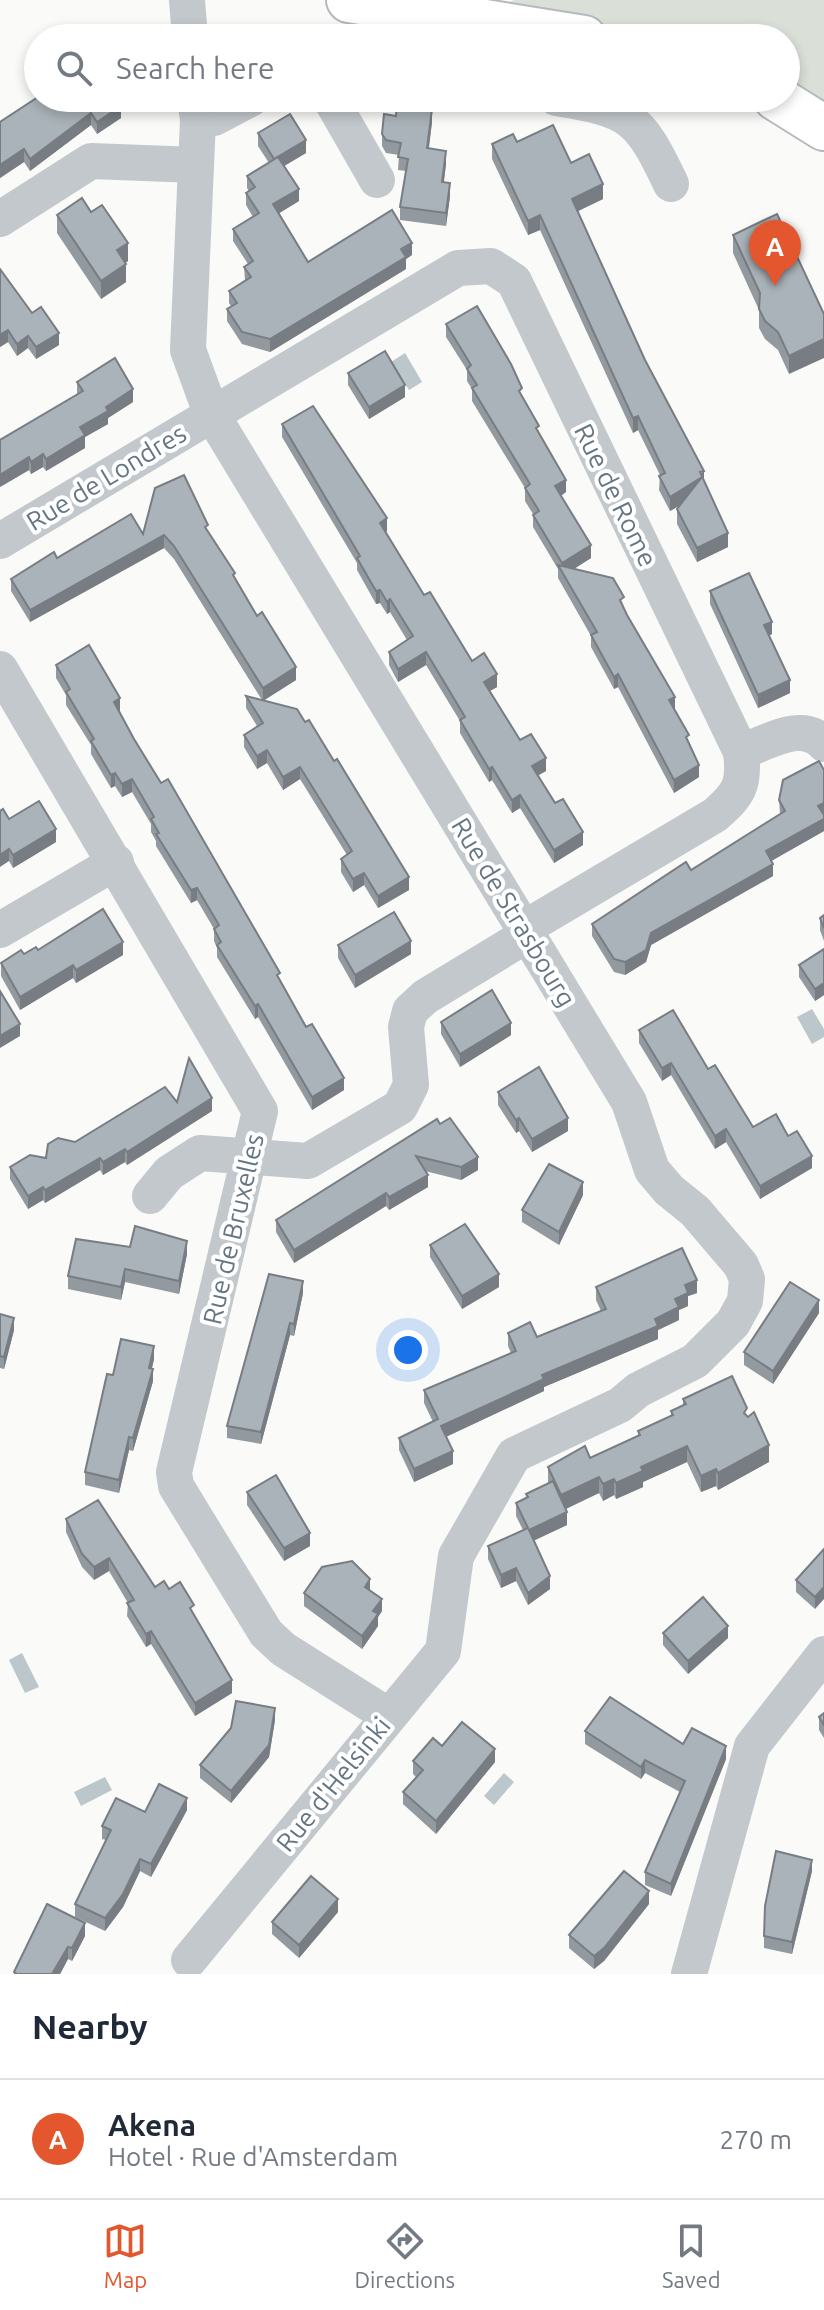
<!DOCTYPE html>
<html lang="en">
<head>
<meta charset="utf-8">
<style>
  :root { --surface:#fff; --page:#f2f2f3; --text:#1f2937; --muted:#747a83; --line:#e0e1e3; --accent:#e4572e }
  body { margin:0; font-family:Ubuntu,sans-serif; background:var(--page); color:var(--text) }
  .you { position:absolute; left:408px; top:1350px; width:28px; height:28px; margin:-20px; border:6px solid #fff; border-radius:50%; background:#1a73e8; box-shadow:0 0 0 12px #1a73e833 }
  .badge { display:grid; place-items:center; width:52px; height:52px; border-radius:50%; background:var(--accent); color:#fff; font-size:26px; font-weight:700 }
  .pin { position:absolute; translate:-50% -66px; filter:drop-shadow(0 2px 4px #0008) }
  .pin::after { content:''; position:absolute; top:42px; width:28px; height:24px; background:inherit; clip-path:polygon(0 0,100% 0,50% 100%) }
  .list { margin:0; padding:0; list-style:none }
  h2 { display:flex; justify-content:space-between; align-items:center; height:104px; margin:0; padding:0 32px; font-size:34px }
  h2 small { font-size:26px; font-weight:400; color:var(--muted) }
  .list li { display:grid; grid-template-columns:52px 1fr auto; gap:24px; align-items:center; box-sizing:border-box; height:120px; padding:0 32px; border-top:2px solid var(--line) }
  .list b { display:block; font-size:30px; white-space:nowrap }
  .list p { margin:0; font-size:26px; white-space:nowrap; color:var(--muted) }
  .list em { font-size:26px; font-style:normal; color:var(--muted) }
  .icon { flex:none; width:44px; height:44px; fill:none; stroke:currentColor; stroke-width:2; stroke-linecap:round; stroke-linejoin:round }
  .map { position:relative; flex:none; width:824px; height:1974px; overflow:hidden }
  .search { position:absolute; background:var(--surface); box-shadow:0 4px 12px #0003; left:24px; right:24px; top:24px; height:88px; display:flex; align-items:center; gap:20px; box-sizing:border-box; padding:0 28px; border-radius:44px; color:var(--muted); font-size:30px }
  .sheet { height:224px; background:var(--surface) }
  nav { display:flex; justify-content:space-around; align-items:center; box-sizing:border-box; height:112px; border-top:2px solid var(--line); background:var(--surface); font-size:22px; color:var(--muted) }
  nav a { display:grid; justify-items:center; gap:4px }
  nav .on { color:var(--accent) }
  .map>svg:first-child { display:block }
</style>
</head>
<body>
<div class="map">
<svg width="824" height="1974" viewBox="0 0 824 1974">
  <rect width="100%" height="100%" fill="#fafaf8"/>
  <path fill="#dadfd7" d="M515 0H824V110L786 86V38H656L542 17 503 4Z"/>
  <g fill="#bbc7cb">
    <path d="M405 353 422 382 409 390 391 362Z"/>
    <path d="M812 1009 824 1029V1037L812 1044 797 1017Z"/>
    <path d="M22 1653 39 1687 25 1693 9 1660Z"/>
    <path d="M504 1773 514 1782 494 1805 484 1796Z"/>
    <path d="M105 1777 112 1790 81 1806 74 1792Z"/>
  </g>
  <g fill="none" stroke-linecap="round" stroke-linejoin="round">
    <g stroke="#b4b9bd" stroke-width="48">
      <g id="highway">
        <path d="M349 0 584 38"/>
        <path d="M776 98 824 128"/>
      </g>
    </g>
    <g stroke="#c3c8cc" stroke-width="36">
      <path d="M187 0 190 38"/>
      <path d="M330 98 377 180"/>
      <path d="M556 98C630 110 639 116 671 184"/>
      <path d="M198 120 214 118 252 98"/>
      <path d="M0 219 91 161 196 165"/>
      <path d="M0 541 458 268 491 266 514 281 741 752C745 785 739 794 715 815L523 929"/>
      <path d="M0 669 260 1111 174 1472 176 1486 266 1633 283 1649 389 1716"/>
      <path d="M741 752C766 743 803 719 824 744"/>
      <path d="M0 930 116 862"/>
      <path d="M150 1196 169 1173 200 1153 308 1161 400 1107 411 1085 406 1027 410 1011 425 997 527 935"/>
      <path d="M189 1960 443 1651 456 1556 514 1455 620 1405 638 1390 695 1361 733 1323 745 1301 747 1279 741 1265 695 1211 669 1190 652 1170 629 1102 211 413 188 350 198 120 195 98"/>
      <path d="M689 1974 752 1746 824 1654"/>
    </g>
    <use href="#highway" stroke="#fff" stroke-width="44"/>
  </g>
  <g fill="#929a9f">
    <path d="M136 98V99L121 110V118L97 134 91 125 30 171 24 162 0 178V122L48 100Z"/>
    <path d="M432 122 429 148 446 164 444 182 450 196 446 226 400 220V207L406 171 398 170 399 155 386 153 382 146V134Z"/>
    <path d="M258 133 306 153 284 166 299 201 279 213 308 262 412 255 406 259V269L270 352 242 344 227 321V309L231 306 229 303V291L245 280 244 267 248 264 233 241V229L253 217 246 205V193L249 191 247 188V176L269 163 258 146Z"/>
    <path d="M517 142 571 163 603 199 578 211 645 360 704 480 728 547 697 562 677 524V509L681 505 670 511 659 490 660 475 638 430 633 433 540 230 528 235 492 159V144Z"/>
    <path d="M91 212 128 261 125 263 126 282 101 299 57 233V215Z"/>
    <path d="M733 235 824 314 789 374 778 350 765 339 759 328V310L733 253Z"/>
    <path d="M0 269 32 313 59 345 36 359 28 348 17 356 8 342 0 347Z"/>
    <path d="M446 324 522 398 566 492 561 496 591 558 574 569 624 608 675 710 689 744 699 777 674 793 618 687 614 689 591 647V636L558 578V569L533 527V514L525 501V488L472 401V389L467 381V370L446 337Z"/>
    <path d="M348 373 405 397 369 419 348 385Z"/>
    <path d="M77 382 133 402 108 418V424L85 437V448L46 471 43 467 31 474 29 470 0 487 77 395Z"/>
    <path d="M282 424 387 531 386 532 424 595 472 661 497 687 490 691 520 740 546 771 538 775 583 845 554 863 520 808 512 813 492 780 489 782 460 733V721L426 665 398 682 389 665V652L407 640 390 612 387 614 380 603 376 604 357 570V563L282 437Z"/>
    <path d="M208 532 296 680 264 700 409 890 378 908 364 885 353 892 341 872V859L347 855 300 779 283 790 267 763 257 769 244 747V735L257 726 246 708V696L262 700 174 559 164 548 30 622 11 591V579L57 558 143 534Z"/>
    <path d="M710 591 772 634 769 636 790 693 758 708 710 604Z"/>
    <path d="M56 665 120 711 119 712 134 739 280 981 344 1090 312 1110 258 1017 255 1019 217 957V948L214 941V929L197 900 191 903 156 846V841L151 832V824L132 792 122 797 115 786 111 788 91 754V745L66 705V695L56 678Z"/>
    <path d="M779 800 824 831 771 861 773 876 651 945 646 962 625 975 614 972 592 936V924L691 870 780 814Z"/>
    <path d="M9 819 56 842 13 868 9 861Z"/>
    <path d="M824 915V941L820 930V918Z"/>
    <path d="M338 945 411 954 355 988 338 958Z"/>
    <path d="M824 949V995L815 1001 799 977V965Z"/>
    <path d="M38 950 123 955 76 983 73 978 20 1010 1 976V963Z"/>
    <path d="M441 1022 511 1035 460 1067 441 1034Z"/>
    <path d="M639 1030 708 1069 753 1127 788 1136 812 1168 760 1199 726 1142 715 1149 671 1075 662 1081 639 1043Z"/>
    <path d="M498 1092 568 1131 532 1152 519 1131 516 1133 498 1105Z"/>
    <path d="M177 1102 212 1111 127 1165 125 1162 103 1175 100 1170 45 1203 43 1200 28 1209 10 1179V1167L46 1158 75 1142Z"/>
    <path d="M437 1119 478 1170 461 1180 425 1171 428 1187 389 1210 386 1206 294 1263 276 1232V1220Z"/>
    <path d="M583 1195 559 1245 522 1222V1210Z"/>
    <path d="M430 1245 499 1287 462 1309 430 1257Z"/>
    <path d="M130 1247 187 1254 179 1294 125 1282 121 1300 68 1289V1276Z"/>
    <path d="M596 1287 697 1293 688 1296V1306L679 1310V1320L658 1330V1339L544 1387V1391L446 1437 453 1464 414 1482 399 1450V1438L433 1422 424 1403V1390L511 1353 508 1346V1333L537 1337 601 1311 596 1300Z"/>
    <path d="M303 1293 294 1336 290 1335 261 1444 227 1438V1426Z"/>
    <path d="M819 1313 773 1384 744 1365V1352Z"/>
    <path d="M0 1314 14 1330 4 1369 0 1368Z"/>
    <path d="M154 1359 152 1368 153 1381 133 1451 129 1450 119 1493 85 1485V1472L113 1375Z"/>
    <path d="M683 1399 747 1416 769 1462 718 1490 716 1486 701 1492 687 1462 643 1482V1487L616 1499 614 1495 603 1501 599 1493 566 1509 567 1525 534 1540 550 1589 528 1605 516 1581 501 1588 488 1559V1546L523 1530 516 1516V1503L526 1498V1494L548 1484V1467L590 1458 638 1436V1431L671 1416V1411L683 1406Z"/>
    <path d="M247 1492 310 1546 284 1561 247 1505Z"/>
    <path d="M66 1519 155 1587 169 1589 194 1615 232 1693 195 1716 151 1644 146 1647 127 1616 128 1603 109 1571 94 1580 82 1567 66 1532Z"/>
    <path d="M824 1549 815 1609 796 1592V1580Z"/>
    <path d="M370 1590 382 1611 378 1617V1626L362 1649 304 1606V1593Z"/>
    <path d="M663 1633 728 1638 688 1674 663 1645Z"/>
    <path d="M824 1713V1738L819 1730V1717Z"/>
    <path d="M275 1720 269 1757 231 1803 200 1778V1765Z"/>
    <path d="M585 1731 683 1744 726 1759 671 1896 645 1885V1872L680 1792 645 1773 641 1779 585 1744Z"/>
    <path d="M442 1746 495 1762 436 1834 403 1804V1792L416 1777 413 1774V1761Z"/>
    <path d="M187 1810 151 1877 140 1871 123 1907 105 1931 75 1917V1904L106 1840 102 1839V1826L145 1812Z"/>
    <path d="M812 1871 792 1954 764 1948V1936Z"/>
    <path d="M649 1904 604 1961 594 1969 569 1948V1935Z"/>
    <path d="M338 1912 299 1958 272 1934V1922Z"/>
    <path d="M85 1936 72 1961 68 1959 60 1974H14V1972Z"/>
  </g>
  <g fill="#777d82">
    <path d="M119 98H136V99L121 110V118L97 134V122Z"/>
    <path d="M432 109V122L427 160V148Z"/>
    <path d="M91 113V125L30 171V159Z"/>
    <path d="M306 140V153L274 172V159Z"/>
    <path d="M24 149V162L0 178V165Z"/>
    <path d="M446 151V164L442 194V182Z"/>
    <path d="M450 183V196L446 226V213Z"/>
    <path d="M603 184V199L572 214V199Z"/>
    <path d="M299 189V201L273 217V204Z"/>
    <path d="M540 215V230L528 235V221Z"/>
    <path d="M128 243V261L117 268V250Z"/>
    <path d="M412 243V255L406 259V269L270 352V339Z"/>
    <path d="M126 264V282L101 299V281Z"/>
    <path d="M8 330V342L0 347V335Z"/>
    <path d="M59 333V345L36 359V347Z"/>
    <path d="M28 336V348L17 356V344Z"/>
    <path d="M824 339V358L789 374V356Z"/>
    <path d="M405 385V397L369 419V407Z"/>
    <path d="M133 389V402L108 418V424L85 437V448L46 471V459L80 427 106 407Z"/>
    <path d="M638 416V430L633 433V418Z"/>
    <path d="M43 454V467L31 474V462Z"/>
    <path d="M29 457V470L0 487V475Z"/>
    <path d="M704 471V485L702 492 670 511V497Z"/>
    <path d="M566 480V492L555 499V486Z"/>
    <path d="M387 518V531L380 536V523Z"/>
    <path d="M728 533V547L697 562V548Z"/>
    <path d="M164 535V548L30 622V610Z"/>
    <path d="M591 545V558L564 575 562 572V563Z"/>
    <path d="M380 590V603L376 604V591Z"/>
    <path d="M390 599V612L387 614V602Z"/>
    <path d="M772 622V634L764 638V625Z"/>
    <path d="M426 652V665L398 682V669Z"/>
    <path d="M296 667V680L263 701V688Z"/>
    <path d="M497 674V687L484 694V682Z"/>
    <path d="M618 674V687L614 689V677Z"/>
    <path d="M790 680V693L758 708V695Z"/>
    <path d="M675 697V710L669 713V700Z"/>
    <path d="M120 698V711L114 715V702Z"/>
    <path d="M267 750V763L257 769V756Z"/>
    <path d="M546 758V771L532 779V766Z"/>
    <path d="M699 765V777L674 793V780Z"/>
    <path d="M300 767V779L283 790V777Z"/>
    <path d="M492 767V780L489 782V769Z"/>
    <path d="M115 773V786L111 788V775Z"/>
    <path d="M132 779V792L122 797V784Z"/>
    <path d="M520 795V808L512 813V800Z"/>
    <path d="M824 803V815L818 806Z"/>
    <path d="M824 819V831L766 864V851Z"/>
    <path d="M56 829V842L13 868V855Z"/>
    <path d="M583 832V845L554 863V850Z"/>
    <path d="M9 849V861L0 867V855Z"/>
    <path d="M773 864V876L651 945 646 962 625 975V962L651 933Z"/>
    <path d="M364 873V885L353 892V879Z"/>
    <path d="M409 877V890L378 908V896Z"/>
    <path d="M197 888V900L191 903V890Z"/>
    <path d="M411 941V954L355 988V975Z"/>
    <path d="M123 942V955L76 983V970Z"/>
    <path d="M73 965V978L20 1010V997Z"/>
    <path d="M824 983V995L815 1001V989Z"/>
    <path d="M258 1004V1017L255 1019V1006Z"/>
    <path d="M511 1023V1035L460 1067V1054Z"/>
    <path d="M20 1024V1036L0 1048V1036Z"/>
    <path d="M671 1063V1075L662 1081V1068Z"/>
    <path d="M344 1078V1090L312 1110V1097Z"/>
    <path d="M212 1098V1111L127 1165V1152Z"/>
    <path d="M519 1118V1131L516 1133V1120Z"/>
    <path d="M568 1118V1131L532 1152V1139Z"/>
    <path d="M726 1129V1142L715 1149V1136Z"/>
    <path d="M125 1149V1162L103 1175V1162Z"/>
    <path d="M812 1156V1168L760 1199V1186Z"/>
    <path d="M478 1157V1170L461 1180V1167Z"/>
    <path d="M100 1158V1170L45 1203V1190Z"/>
    <path d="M428 1175V1187L389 1210V1197Z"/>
    <path d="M583 1182V1195L559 1245V1232Z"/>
    <path d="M43 1187V1200L28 1209V1196Z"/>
    <path d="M386 1193V1206L294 1263V1250Z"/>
    <path d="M187 1241V1254L179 1294V1281Z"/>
    <path d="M125 1269V1282L121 1300V1287Z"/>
    <path d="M499 1274V1287L462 1309V1296Z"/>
    <path d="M697 1280V1293L688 1296V1306L679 1310V1320L658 1330V1339L544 1387V1391L441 1439V1426L655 1319 675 1299 685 1285Z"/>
    <path d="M303 1281V1293L294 1336V1324Z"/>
    <path d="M819 1300V1313L773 1384V1371Z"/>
    <path d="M14 1318V1330L4 1369V1357Z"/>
    <path d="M290 1323V1335L261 1444V1432Z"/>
    <path d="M154 1346V1359L149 1380V1368Z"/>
    <path d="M153 1369V1381L133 1451V1438Z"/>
    <path d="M129 1437V1450L119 1493V1480Z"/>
    <path d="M769 1445V1462L718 1490V1473Z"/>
    <path d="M687 1446V1462L643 1482V1487L616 1499V1483L641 1467Z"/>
    <path d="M453 1451V1464L414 1482V1469Z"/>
    <path d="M716 1469V1486L701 1492V1476Z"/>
    <path d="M599 1477V1493L561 1511V1495Z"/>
    <path d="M614 1479V1495L603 1501V1484Z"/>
    <path d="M567 1512V1525L529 1543V1530Z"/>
    <path d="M310 1533V1546L284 1561V1548Z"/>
    <path d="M109 1558V1571L94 1580V1567Z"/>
    <path d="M516 1568V1581L501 1588V1575Z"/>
    <path d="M550 1576V1589L528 1605V1593Z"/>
    <path d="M370 1579V1592L365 1587Z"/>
    <path d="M824 1587V1599L815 1609V1597Z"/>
    <path d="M382 1599V1611L378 1617V1626L362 1649V1636L373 1611Z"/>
    <path d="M728 1626V1638L688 1674V1661Z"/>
    <path d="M151 1631V1644L146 1647V1634Z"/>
    <path d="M232 1680V1693L195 1716V1703Z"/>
    <path d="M275 1708V1720L269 1757 231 1803V1791Z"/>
    <path d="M726 1746V1759L671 1896V1884Z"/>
    <path d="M495 1749V1762L436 1834V1821Z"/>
    <path d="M645 1760V1773L641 1779V1767Z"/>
    <path d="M187 1798V1810L151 1877V1864Z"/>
    <path d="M140 1859V1871L123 1907 105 1931V1918Z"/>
    <path d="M812 1860V1871L792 1954V1942Z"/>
    <path d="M649 1891V1904L604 1961 594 1969V1956Z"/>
    <path d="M338 1899V1912L299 1958V1945Z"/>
    <path d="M85 1923V1936L72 1961V1948Z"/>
    <path d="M68 1947V1959L60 1974H52Z"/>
  </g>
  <g fill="#aab3b9" stroke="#777d82" stroke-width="2">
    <path d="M38 97 47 98 48 100 51 98H119L117 100 121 106 97 122 91 113 30 159 24 149 0 165V122Z"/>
    <path d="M397 103 432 109 427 148 446 151 442 182 450 183 446 213 400 207 408 159 398 157 401 143 386 140 382 134 384 114 396 116Z"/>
    <path d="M290 114 306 140 274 159 258 133Z"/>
    <path d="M553 125 571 163 589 154 603 184 572 199 645 360 704 471 700 472 728 533 697 548 677 509 702 477 670 497 659 476 665 473 638 416 633 418 540 215 528 221 492 144 513 134 517 142Z"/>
    <path d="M278 157 299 189 273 204 308 262 392 210 412 243 401 249 406 257 270 339 242 332 227 309 237 303 229 291 251 277 244 267 253 261 233 229 259 213 246 193 255 187 247 176Z"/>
    <path d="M82 198 91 212 102 205 128 243 117 250 126 264 101 281 57 215Z"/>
    <path d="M777 214 824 314V339L789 356 778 332 765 321 759 309 760 293 733 235Z"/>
    <path d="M0 269 32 313 41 307 59 333 36 347 28 336 17 344 8 330 0 335Z"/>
    <path d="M477 306 511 364 522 388 519 391 539 426 536 428 566 480 555 486 591 545 562 563 533 515 539 511 525 488 530 484 472 388 477 385 467 369 471 365 446 324Z"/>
    <path d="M385 351 405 385 369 407 348 373Z"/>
    <path d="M115 358 133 389 106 407 108 411 80 427 85 435 46 459 43 454 31 462 29 457 0 475V440L83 391 77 382Z"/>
    <path d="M313 406 387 518 380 523 424 595 430 592 472 661 484 653 497 674 484 682 520 740 531 734 546 758 532 766 555 803 563 799 583 832 554 850 520 795 512 800 492 767 489 769 460 720 465 717 426 652 398 669 389 652 413 636 390 599 387 602 380 590 376 591 357 558 360 556 282 424Z"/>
    <path d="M184 475 208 525 205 527 235 573 233 575 257 616 262 612 296 667 263 688 174 546 164 535 30 610 11 579 54 552 57 558 131 514 143 534 155 488Z"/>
    <path d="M558 565 613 578 624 597 620 600 627 615 675 697 669 700 689 735 686 737 699 765 674 780 618 674 614 677 591 635 597 632Z"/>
    <path d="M749 573 772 622 764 625 790 680 758 695 710 591Z"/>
    <path d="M89 645 120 698 114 702 134 739 161 783 168 779 280 973 277 975 306 1027 312 1024 344 1078 312 1097 258 1004 255 1006 217 945 221 942 214 929 219 925 197 888 191 890 156 834 159 833 151 819 154 817 132 779 122 784 115 773 111 775 91 741 94 739 66 692 70 689 56 665Z"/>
    <path d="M246 696 297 709 305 722 309 720 334 761 337 759 409 877 378 896 364 873 353 879 341 859 352 851 300 767 283 777 267 750 257 756 244 735 263 723Z"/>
    <path d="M819 761 824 770V803L818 806 824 815V819L766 851 773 864 651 933 646 950 625 962 614 959 592 924 686 862 691 870 785 811 779 800 783 780Z"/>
    <path d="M39 801 56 829 13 855 9 849 0 855V811L3 809 9 819Z"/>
    <path d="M103 909 123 942 76 970 73 965 20 997 1 963 21 950 24 954 36 947 38 950Z"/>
    <path d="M394 912 411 941 355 975 338 945Z"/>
    <path d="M824 915V928L820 918Z"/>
    <path d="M824 949V983L815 989 799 965Z"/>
    <path d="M492 990 511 1023 460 1054 441 1022Z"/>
    <path d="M0 991 20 1024 0 1036Z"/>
    <path d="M673 1010 708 1069 715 1065 753 1127 776 1114 788 1136 797 1131 812 1156 760 1186 726 1129 715 1136 671 1063 662 1068 639 1030Z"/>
    <path d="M189 1058 212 1098 127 1152 125 1149 103 1162 100 1158 45 1190 43 1187 28 1196 10 1167 30 1155 46 1158 48 1144 58 1138 75 1142 165 1087 177 1102Z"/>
    <path d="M539 1067 568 1118 532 1139 519 1118 516 1120 498 1092Z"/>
    <path d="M450 1118 478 1157 461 1167 416 1156 428 1175 389 1197 386 1193 294 1250 276 1220 437 1119 440 1124Z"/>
    <path d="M549 1164 583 1182 559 1232 522 1210Z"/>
    <path d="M465 1224 499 1274 462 1296 430 1245Z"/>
    <path d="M135 1226 187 1241 179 1281 125 1269 121 1287 68 1276 76 1239 130 1247Z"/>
    <path d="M682 1248 697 1280 685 1285 688 1293 675 1299 679 1307 655 1319 658 1326 542 1375 544 1379 441 1426 453 1451 414 1469 399 1438 438 1419 424 1390 516 1351 508 1333 530 1322 537 1337 606 1309 596 1287Z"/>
    <path d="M269 1274 303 1281 294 1324 290 1323 261 1432 227 1426Z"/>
    <path d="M790 1282 819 1300 773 1371 744 1352Z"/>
    <path d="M0 1314 14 1318 4 1357 0 1356Z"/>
    <path d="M121 1339 154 1346 149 1368 153 1369 133 1438 129 1437 119 1480 85 1472 107 1374 113 1375Z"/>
    <path d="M732 1376 747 1408 744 1413 748 1417 754 1412 769 1445 718 1473 716 1469 701 1476 687 1446 641 1467 643 1471 616 1483 614 1479 603 1484 599 1477 561 1495 548 1467 585 1446 590 1458 640 1435 638 1431 673 1415 671 1411 686 1404 683 1399Z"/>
    <path d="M276 1475 310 1533 284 1548 247 1492Z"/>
    <path d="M553 1481 567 1512 529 1530 550 1576 528 1593 516 1568 501 1575 488 1546 528 1528 516 1503 528 1497 526 1494Z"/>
    <path d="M98 1500 155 1587 164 1581 169 1589 180 1582 194 1605 190 1608 232 1680 195 1703 151 1631 146 1634 127 1603 134 1600 109 1558 94 1567 82 1554 66 1519Z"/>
    <path d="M824 1549V1587L815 1597 796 1580Z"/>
    <path d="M352 1561 370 1579 365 1587 382 1599 373 1611 378 1614 362 1636 304 1593 322 1567Z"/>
    <path d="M703 1597 728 1626 688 1661 663 1633Z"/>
    <path d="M610 1697 683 1744 692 1728 726 1746 671 1884 645 1872 685 1781 645 1760 641 1767 585 1731Z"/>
    <path d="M236 1701 275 1708 269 1745 231 1791 200 1765 231 1728Z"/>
    <path d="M824 1713V1725L819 1717Z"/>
    <path d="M462 1722 495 1749 436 1821 403 1792 423 1770 413 1761 433 1738 442 1746Z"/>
    <path d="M159 1784 187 1798 151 1864 140 1859 123 1894 105 1918 75 1904 111 1830 102 1826 116 1798 145 1812Z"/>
    <path d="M776 1851 812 1860 792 1942 764 1936 765 1906Z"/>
    <path d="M624 1871 649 1891 604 1948 594 1956 569 1935Z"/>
    <path d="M311 1876 338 1899 299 1945 272 1922Z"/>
    <path d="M47 1904 85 1923 72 1948 68 1947 52 1974H17L14 1972Z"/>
  </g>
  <g text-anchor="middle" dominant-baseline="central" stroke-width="8" stroke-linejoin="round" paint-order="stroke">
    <g font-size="26" fill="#657683" stroke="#fff">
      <text transform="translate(106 477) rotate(-31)">Rue de Londres</text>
      <text transform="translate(616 495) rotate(64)">Rue de Rome</text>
      <text transform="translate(514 912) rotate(59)">Rue de Strasbourg</text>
      <text transform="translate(233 1229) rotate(-77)">Rue de Bruxelles</text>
      <text transform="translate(333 1784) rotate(-51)">Rue d'Helsinki</text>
    </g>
  </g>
</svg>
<div class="you"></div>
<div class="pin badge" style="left:775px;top:286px">A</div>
<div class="search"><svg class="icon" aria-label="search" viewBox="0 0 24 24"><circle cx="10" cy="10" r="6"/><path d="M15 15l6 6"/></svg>Search here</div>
</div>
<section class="sheet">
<h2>Nearby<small></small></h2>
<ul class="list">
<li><span class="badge">A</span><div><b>Akena</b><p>Hotel · Rue d'Amsterdam</p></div><em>270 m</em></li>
</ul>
</section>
<nav>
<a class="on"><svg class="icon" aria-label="map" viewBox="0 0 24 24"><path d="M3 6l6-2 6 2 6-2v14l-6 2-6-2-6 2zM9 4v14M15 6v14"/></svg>Map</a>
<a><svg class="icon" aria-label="directions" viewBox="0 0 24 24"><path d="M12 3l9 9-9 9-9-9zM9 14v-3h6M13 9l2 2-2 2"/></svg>Directions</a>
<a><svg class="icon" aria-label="saved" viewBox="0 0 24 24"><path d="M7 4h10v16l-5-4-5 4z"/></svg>Saved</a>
</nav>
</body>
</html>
